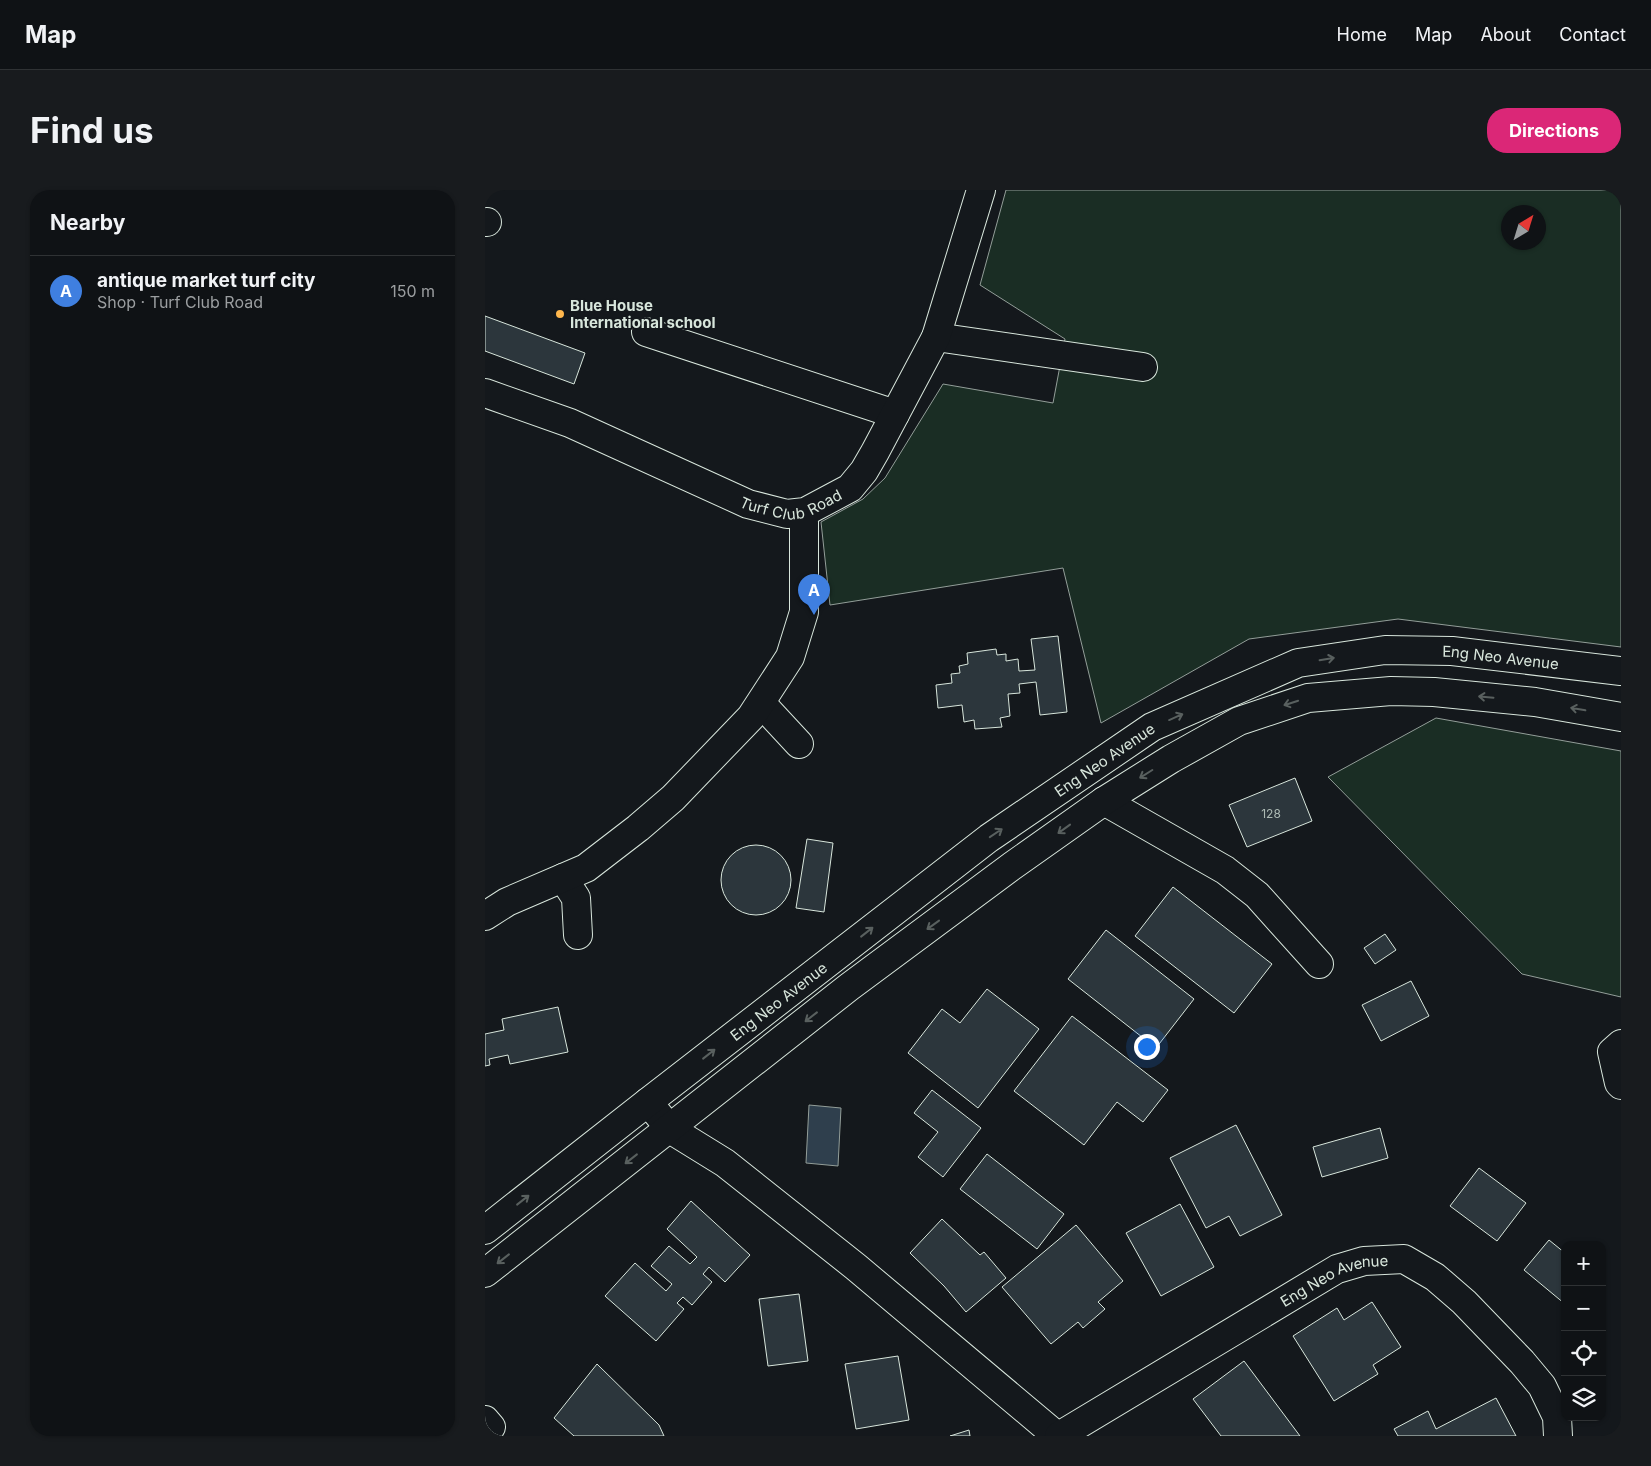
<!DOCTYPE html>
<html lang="en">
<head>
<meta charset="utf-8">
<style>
  :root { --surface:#0f1215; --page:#181b1e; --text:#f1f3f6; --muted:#9b9ea0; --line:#2f3234; --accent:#db2777 }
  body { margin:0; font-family:Inter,sans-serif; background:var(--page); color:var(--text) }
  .controls { position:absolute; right:15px; bottom:15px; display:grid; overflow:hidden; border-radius:10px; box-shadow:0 1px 4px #0004 }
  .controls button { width:45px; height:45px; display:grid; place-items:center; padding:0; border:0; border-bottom:1px solid var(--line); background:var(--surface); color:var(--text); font:25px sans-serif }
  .compass { position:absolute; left:1016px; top:15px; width:45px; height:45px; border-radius:50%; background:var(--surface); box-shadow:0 1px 4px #0004; rotate:38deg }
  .you { position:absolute; left:661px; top:856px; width:18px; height:18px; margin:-12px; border:4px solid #fff; border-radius:50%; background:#1a73e8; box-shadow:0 0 0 8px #1a73e833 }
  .badge { display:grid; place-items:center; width:32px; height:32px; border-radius:50%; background:var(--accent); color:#fff; font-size:16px; font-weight:700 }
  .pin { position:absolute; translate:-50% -41px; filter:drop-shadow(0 1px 2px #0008) }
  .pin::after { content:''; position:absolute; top:26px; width:18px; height:15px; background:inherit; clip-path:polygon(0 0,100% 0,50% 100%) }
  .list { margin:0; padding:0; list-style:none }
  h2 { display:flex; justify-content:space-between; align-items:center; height:65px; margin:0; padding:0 20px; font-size:21px }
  h2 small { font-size:16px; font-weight:400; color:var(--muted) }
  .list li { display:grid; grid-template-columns:32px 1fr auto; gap:15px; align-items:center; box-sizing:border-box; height:70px; padding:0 20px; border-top:1px solid var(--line) }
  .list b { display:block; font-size:19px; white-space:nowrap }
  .list p { margin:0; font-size:16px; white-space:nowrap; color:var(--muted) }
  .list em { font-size:16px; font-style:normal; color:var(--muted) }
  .icon { flex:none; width:28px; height:28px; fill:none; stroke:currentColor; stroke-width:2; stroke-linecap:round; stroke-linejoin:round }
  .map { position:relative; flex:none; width:1136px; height:1246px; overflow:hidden; border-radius:20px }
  header { display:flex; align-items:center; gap:30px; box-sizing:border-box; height:70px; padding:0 25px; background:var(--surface); border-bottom:1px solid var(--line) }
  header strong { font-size:24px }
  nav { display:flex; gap:28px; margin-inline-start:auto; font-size:18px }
  .intro { display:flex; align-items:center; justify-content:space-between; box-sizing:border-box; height:120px; padding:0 30px }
  h1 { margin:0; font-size:35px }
  .button { padding:12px 22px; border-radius:20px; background:var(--accent); color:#fff; font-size:18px; font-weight:700 }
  main { display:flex; gap:30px; padding:0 30px }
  aside { flex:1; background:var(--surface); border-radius:20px; box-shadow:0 1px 4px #0004 }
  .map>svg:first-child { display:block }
</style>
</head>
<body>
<header>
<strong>Map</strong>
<nav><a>Home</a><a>Map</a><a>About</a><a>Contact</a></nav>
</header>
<div class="intro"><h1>Find us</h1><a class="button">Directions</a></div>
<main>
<aside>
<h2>Nearby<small></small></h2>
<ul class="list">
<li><span class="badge" style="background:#3f7fe0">A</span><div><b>antique market turf city</b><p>Shop · Turf Club Road</p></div><em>150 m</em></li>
</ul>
</aside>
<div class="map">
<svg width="1136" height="1246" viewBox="0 0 1136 1246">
  <rect width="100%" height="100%" fill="#14181c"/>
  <g fill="#1a2d24" stroke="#939e99" fill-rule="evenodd">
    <path d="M521 0H1136V457L913 429 764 449 616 533 578 378 345 415 336 332 378 309 400 288 458 194 568 213 580 149 495 95ZM1024 22H1054V52H1024Z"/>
    <path d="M951 528 1136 561V807L1037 784 843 587Z"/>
  </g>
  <path fill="#2f3f4d" stroke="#939e99" d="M324 915 356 918 353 976 321 973Z"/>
  <g fill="#2c363c" stroke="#d8e6dc">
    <path d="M0 126 100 163 89 194 0 161Z"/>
    <path d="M573 446 582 522 555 525 551 492 534 494 535 503 523 504 525 526 515 528 517 537 490 539 489 530 479 532 477 515 453 518 451 495 467 493 466 484 475 483 474 476 483 474 482 463 511 459 512 465 521 464V471L533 469 534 481 550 480 546 449Z"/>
    <path d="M810 588 827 631 762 657 744 615Z"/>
    <path d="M322 649 348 653 339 722 311 718Z"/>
    <circle cx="271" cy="690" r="35"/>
    <path d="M688 697 787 774 749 823 650 746Z"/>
    <path d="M621 740 709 809 671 858 583 789Z"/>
    <path d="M900 744 911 760 890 774 879 758Z"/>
    <path d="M926 791 944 826 896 851 877 815Z"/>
    <path d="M502 799 554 839 493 918 423 863 457 819 475 833Z"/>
    <path d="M73 817 83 862 25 874 23 865 4 869 5 875 0 876V844L19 840 17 829Z"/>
    <path d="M587 826 683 900 658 932 632 912 599 955 529 901Z"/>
    <path d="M447 900 496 938 458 987 433 967 453 942 429 923Z"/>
    <path d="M751 935 797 1025 755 1046 744 1026 721 1038 685 968Z"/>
    <path d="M895 938 903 968 837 987 828 957Z"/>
    <path d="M502 964 579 1024 552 1059 475 999Z"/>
    <path d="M994 978 1041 1013 1012 1051 965 1016Z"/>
    <path d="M206 1011 265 1065 240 1092 224 1077 218 1084 227 1092 207 1115 198 1107 192 1113 199 1119 171 1151 120 1106 150 1073 181 1101 187 1094 166 1076 184 1056 205 1074 212 1067 182 1039Z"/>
    <path d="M695 1014 729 1077 676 1106 641 1043Z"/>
    <path d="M457 1029 495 1065 499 1062 521 1088 481 1122 459 1096 425 1063Z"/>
    <path d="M591 1035 638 1091 613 1112 620 1119 598 1138 593 1132 566 1154 517 1097Z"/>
    <path d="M1064 1050 1080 1063V1114L1039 1080Z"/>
    <path d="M314 1104 323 1171 283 1176 274 1109Z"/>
    <path d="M887 1112 916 1157 888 1175 893 1184 849 1211 808 1146 852 1118 859 1130Z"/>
    <path d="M413 1166 424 1230 371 1239 360 1174Z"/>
    <path d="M759 1171 815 1246H736L708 1209Z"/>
    <path d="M112 1174 174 1235 179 1246H89L69 1228Z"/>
    <path d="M1011 1208 1031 1246H913L909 1239 943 1221 951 1239Z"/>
    <path d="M484 1240 485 1246H465Z"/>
  </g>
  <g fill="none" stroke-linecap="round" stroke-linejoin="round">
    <g stroke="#d8e6dc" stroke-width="30">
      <g id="minor">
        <path d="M0 32H2"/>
        <path d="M161 142 410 224"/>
        <path d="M451 147 658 177"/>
        <path id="s1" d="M0 203 85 233 263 314 302 324 320 322 365 298 379 281 390 262 451 147 496 0"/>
        <path d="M276 513 314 554"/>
        <path d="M619 611 740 680 772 705 834 774"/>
        <path d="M78 688 91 708 93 745"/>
        <path d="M0 726 22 712 101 678 153 638 188 608 266 527 305 467 319 422V332"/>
        <path d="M1136 854 1127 862 1134 893 1136 895"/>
        <path d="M163 912 185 939 240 973 371 1077 572 1246"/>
        <path d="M0 1230 6 1237"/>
        <path id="s2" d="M574 1246 852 1079 879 1071 919 1069 950 1087 979 1112 1037 1172 1057 1196 1072 1227 1073 1246"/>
      </g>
    </g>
    <g stroke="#d8e6dc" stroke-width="30">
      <g id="major">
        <path id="s3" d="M0 1040 163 912 504 648 667 537 813 473 900 460 967 461 1136 481"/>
        <path d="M0 1083 364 797 527 676 619 611 686 569 754 531 823 508 906 501 949 502 1050 512 1136 527"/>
      </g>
    </g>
    <use href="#minor" stroke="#14181c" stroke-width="28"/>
    <use href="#major" stroke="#14181c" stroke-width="28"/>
  </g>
  <defs><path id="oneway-shaft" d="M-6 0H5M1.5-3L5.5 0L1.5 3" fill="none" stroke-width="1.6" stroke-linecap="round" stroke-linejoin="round" transform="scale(1.25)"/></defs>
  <g stroke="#59605f">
    <use href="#oneway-shaft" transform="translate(842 469) rotate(-9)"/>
    <use href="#oneway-shaft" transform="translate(1001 507) rotate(-175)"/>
    <use href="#oneway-shaft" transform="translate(806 513) rotate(162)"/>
    <use href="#oneway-shaft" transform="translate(1093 519) rotate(-170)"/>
    <use href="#oneway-shaft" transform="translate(691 527) rotate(-24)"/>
    <use href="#oneway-shaft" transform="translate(661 584) rotate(148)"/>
    <use href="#oneway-shaft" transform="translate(579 639) rotate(144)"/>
    <use href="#oneway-shaft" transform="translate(511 643) rotate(-34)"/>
    <use href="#oneway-shaft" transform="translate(448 735) rotate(144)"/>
    <use href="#oneway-shaft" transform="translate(382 742) rotate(-38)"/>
    <use href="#oneway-shaft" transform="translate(326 827) rotate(142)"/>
    <use href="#oneway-shaft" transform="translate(224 864) rotate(-38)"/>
    <use href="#oneway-shaft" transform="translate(146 969) rotate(142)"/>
    <use href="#oneway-shaft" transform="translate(38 1010) rotate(-38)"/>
    <use href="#oneway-shaft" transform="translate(18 1069) rotate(142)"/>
  </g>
  <circle fill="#ffb74d" stroke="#14181c" stroke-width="2" cx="75" cy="124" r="5"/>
  <g text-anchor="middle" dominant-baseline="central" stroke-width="4" stroke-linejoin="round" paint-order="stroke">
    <g font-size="12" fill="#adbab4">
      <text x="786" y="623">128</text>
    </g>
    <g font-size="15" font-weight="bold" fill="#d8e6dc" stroke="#14181c" text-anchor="start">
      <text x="85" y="115">Blue House<tspan x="85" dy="17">International school</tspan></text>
    </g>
    <g font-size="15" fill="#d8e6dc" stroke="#14181c">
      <text stroke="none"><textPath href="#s1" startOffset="331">Turf Club Road</textPath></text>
      <text stroke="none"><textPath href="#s3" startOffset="1199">Eng Neo Avenue</textPath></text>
      <text stroke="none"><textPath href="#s3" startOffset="778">Eng Neo Avenue</textPath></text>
      <text stroke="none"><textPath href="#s3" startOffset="372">Eng Neo Avenue</textPath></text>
      <text stroke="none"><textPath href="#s2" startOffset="318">Eng Neo Avenue</textPath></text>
    </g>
  </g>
</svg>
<div class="controls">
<button>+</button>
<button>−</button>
<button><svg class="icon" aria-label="locate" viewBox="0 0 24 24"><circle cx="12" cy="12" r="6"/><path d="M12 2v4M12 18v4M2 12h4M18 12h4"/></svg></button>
<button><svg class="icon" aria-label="layers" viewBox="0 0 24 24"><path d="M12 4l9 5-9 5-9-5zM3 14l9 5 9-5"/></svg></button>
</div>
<svg class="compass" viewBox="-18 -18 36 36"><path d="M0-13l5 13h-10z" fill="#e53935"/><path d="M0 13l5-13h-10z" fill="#9b9ea0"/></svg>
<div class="you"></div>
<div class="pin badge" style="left:329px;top:425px;background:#3f7fe0">A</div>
</div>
</main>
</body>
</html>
